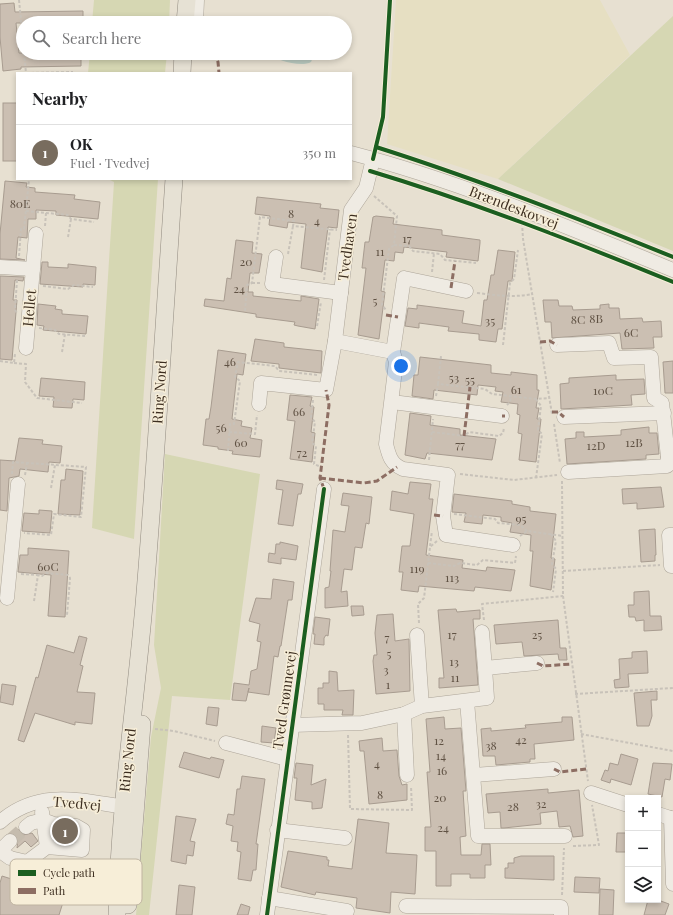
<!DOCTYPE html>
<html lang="en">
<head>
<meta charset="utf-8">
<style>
  :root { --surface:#fff; --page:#f6f6f6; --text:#202124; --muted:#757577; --line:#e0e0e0; --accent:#786c5e }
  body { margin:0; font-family:"Playfair Display",serif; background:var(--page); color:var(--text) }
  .controls { position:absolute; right:12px; bottom:12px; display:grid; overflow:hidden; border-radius:0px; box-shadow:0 2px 6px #0003 }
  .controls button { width:36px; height:36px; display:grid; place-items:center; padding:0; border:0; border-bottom:1px solid var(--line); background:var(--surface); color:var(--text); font:20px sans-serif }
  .you { position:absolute; left:401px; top:366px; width:14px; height:14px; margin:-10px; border:3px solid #fff; border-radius:50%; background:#1a73e8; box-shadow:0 0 0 6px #1a73e833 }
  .badge { display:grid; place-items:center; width:26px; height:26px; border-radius:50%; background:var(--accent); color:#fff; font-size:13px; font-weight:700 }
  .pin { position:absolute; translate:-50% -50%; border:2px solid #fff; box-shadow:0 1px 4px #0006 }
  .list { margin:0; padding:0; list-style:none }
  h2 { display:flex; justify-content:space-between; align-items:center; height:52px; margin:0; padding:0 16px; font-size:17px }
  h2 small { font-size:13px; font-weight:400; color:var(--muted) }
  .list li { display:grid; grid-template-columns:26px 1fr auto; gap:12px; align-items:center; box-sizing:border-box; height:56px; padding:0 16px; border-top:1px solid var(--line) }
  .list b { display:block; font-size:15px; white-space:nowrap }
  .list p { margin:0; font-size:13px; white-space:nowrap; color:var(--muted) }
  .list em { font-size:13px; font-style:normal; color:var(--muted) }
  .icon { flex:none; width:22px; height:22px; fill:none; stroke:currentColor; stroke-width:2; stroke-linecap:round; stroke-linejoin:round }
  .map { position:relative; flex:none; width:673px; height:915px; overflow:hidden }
  .search { position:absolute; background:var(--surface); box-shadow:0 2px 6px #0003; left:16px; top:16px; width:336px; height:44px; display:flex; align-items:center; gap:10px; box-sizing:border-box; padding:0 14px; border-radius:22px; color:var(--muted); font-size:15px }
  .panel { position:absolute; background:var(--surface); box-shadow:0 2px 6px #0003; left:16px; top:72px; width:336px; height:108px; border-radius:0px }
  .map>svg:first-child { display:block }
</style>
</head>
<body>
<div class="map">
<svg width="673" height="915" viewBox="0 0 673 915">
  <rect width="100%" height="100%" fill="#e7e0d1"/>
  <path fill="#e6dfc2" d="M396 0H600L630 55 498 179 387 144Z"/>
  <g fill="#d6d7b3">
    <path d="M94 0H170L169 23H92Z"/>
    <path d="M673 16V251L498 179Z"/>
    <path d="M90 53H167L165 73H88Z"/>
    <path d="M108 179H158L134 539 92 528 114 182Z"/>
    <path d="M165 454 260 474 230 700 172 696 149 915H136L151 737 161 688 154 645Z"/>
  </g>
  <g fill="#bcccc2">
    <path d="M304 19H317L324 23H287Z"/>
    <path d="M267 53H315L311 62C301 68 275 60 267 53Z"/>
  </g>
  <g fill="#cbbfb2" stroke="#a89c90">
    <path d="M14 3 15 12 83 11V23H16L19 53H81V66L21 67V69L3 71 0 37V4Z"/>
    <rect x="3" y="103" width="14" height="58"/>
    <path d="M5 181 27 183 26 187 35 188V192L75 195 74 199 100 202 98 219 56 215V211L36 210V219H28L27 238 18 237 16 258 25 260 0 259V234Z"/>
    <path d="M257 197 321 204 320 208 339 210 337 228 328 227 322 272 301 268 306 224 288 222 287 228 269 225 270 216 255 214Z"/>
    <path d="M376 216 394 218 393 224 442 230V235L480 240V243L478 261 446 257 447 252 404 247 403 253 395 252 394 261 385 260 381 291 385 292 379 339 358 335 366 268H362L365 242H369L373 217Z"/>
    <path d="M236 240 253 242 252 253 262 254 259 273H250L248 292H253V296L301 301V296L319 299 315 329 298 326 294 325 295 322 256 317V314L204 306 205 299 224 301 227 278 231 279Z"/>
    <path d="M498 250 515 252 512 281H508L502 329H498L496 342 479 340V334L448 331 449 327 419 323V328L405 326 408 308 417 309V305L464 311 462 323 481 326 484 300H487L491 275H494Z"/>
    <path d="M42 262H48V267L68 268V264L96 267 95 285 83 284V287L40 284Z"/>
    <path d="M0 276 24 277 23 281 15 280 13 300H17L12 360 0 359Z"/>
    <path d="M543 300H558L559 306H572L573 310 600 309V305L609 304V308H619L620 319 642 318 643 322 661 321 662 337H653L654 348 622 349 620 333 552 338 551 322H545Z"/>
    <path d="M38 304 56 306 55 309 62 310V314L88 316 86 334 43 330 44 326 37 325Z"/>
    <path d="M255 339 284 343V347L322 351 321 373 279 368V364L251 361Z"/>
    <path d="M218 350 246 354 243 375 237 374 232 419 242 421 241 426 252 428 250 438 262 440 260 457 232 454 233 451 218 449V447L203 445 206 419H209L211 407Z"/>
    <path d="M420 357 491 365V373L511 375V372L537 375V390H539L536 408H539L537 419H541L536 462 519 460 522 434 518 433 520 415 517 414 518 404 501 402 503 392 495 391 496 387 478 385 477 395 434 390 433 399 412 396 414 375H418Z"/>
    <path d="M673 361V393H665L663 362Z"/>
    <path d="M616 375V380L644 379 645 394 631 395 632 405 561 409 560 384 569 383V378Z"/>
    <path d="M41 378 85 382 84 400 73 399 72 408 53 407 54 397 39 396Z"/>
    <path d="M290 395 312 397 310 406 314 407 311 432 315 433 312 462 290 459 295 421 287 420Z"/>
    <path d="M410 413 431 416 430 425 460 429V435L496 439 492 460 427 453 425 459 405 455Z"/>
    <path d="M649 427V433H657L659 454 646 455V459L567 464 565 439 576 438V432H584V437L621 435V430Z"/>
    <path d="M19 438 43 440 42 444 62 446 60 463 49 462 48 472 20 469 19 476 9 478 7 511 0 510V460L15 461Z"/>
    <path d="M66 469 83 471 80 515 58 514 61 480H65Z"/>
    <path d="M277 480 303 484 301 494H298L293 526 278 524 283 490 276 489Z"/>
    <path d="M410 482 431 484 429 499H433L426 555 463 560 462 568 486 571 487 567 515 570 511 591 475 587 474 591 419 586 418 592 401 590 403 572H399L402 546H410L414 514 390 510 392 491 408 494Z"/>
    <path d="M661 487 664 507 637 509V503L623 504 622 489Z"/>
    <path d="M343 493 372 497 369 524 366 523 362 548 355 547 352 570 344 569 341 592 347 591 348 606 325 608V588L329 587 331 571H330L333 530 345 532 349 506 341 505Z"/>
    <path d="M454 494 512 501V504L530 507V511L556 514 551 558 555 559 551 590 530 586 533 551H530L531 535 510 532 512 523 501 521V517L483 515 482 524 464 522 466 513 452 512Z"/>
    <path d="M39 510 52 511 50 533 22 531 24 513 39 514Z"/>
    <path d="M655 529 656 555H655V561L641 562 639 530Z"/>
    <path d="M280 542 298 546 296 560 281 558V564L268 562 269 553 275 554 276 544H280Z"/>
    <path d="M28 548 69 551 65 617 48 616 51 575 18 572 20 555H28Z"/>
    <path d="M273 579 294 582 292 600H288L281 646H280L278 657 274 656 269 695 248 692 249 688 246 701 232 700 234 683 249 685 251 671 257 669 261 642 257 641 260 624 249 621 256 598 271 599Z"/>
    <path d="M649 591 650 616H661L662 630 644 631V620L636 621 635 617H629L628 605H634V592Z"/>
    <path d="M351 606H363L364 615 352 616Z"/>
    <path d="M456 609 457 612 480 610V619H473L478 685 439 688V678H444L438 610Z"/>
    <path d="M393 614 395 641 409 639 410 691 376 694 373 661 374 655H377L375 633 377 615Z"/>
    <path d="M315 617 330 619 328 636 326 635 324 638V645L314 644 315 634H313Z"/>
    <path d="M558 620 560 648H566L567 660H559L558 654 524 656 522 642 496 644 494 625Z"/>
    <path d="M79 636 87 638 80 665 83 666 77 692 95 693 92 724 75 722V725L35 713 24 742 18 740 36 677 38 678 47 645 74 653Z"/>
    <path d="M647 651 648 673 628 674 629 687 615 688 614 680 620 679 619 659 632 658V652Z"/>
    <path d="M329 671 337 672 338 691 354 690 353 715H342L343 710H324V704H318V688H323V683H329Z"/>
    <path d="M2 684 16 686 13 705 0 702Z"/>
    <path d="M657 691V700H651L652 716 649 726H637L634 693Z"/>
    <path d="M208 707 219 708 217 726 206 724Z"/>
    <path d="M444 717 445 729 461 728 466 791H463L466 836 460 837 461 855H481L482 844H490L491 865H485V878H470V874H451V886H436V851H425V827H431L427 772H430L426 719Z"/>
    <path d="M562 717H572L574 740 534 744 535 759H530V762L496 765 495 756H483L481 729 491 728V731L526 728 525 725 562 722Z"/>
    <path d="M262 726 276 728 274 743 261 742Z"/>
    <path d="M382 738 383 751 397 750 399 776 402 785 407 784V800L369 804 364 751H360L359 741Z"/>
    <path d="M184 752 210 759 211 757 224 760 219 778 179 767Z"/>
    <path d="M621 754 638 759 631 785 611 779 610 783 601 780 605 770 608 771 610 763 618 765Z"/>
    <path d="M296 763 313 765 311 785 326 779 322 808 312 809V802L295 800 297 778H294Z"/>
    <path d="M653 763 672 764 670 780 665 779 662 797 648 794Z"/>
    <path d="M242 776 265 779 257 837 256 844H258L256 870H253L251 881 238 879 241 852 237 851 238 842 231 841 233 826 226 824 228 814 234 815 237 789H240Z"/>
    <path d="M548 789V793L579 790 583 836 573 837 570 826 559 827 557 811 540 813 541 824 504 828H501L500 812 488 813 486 794Z"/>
    <path d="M176 816 196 819 190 841 195 842 193 856 187 855 186 864 171 861Z"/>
    <path d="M358 819 389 823 386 853 417 855 415 894 391 892 390 913 356 908 357 898 316 892 315 895 281 887 288 851 327 857V860H329L328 866 352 869Z"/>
    <path d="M18 829 23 835 32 833 38 841 31 847 25 841 17 848 18 839 13 833Z"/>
    <path d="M56 833 72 834V837L56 836Z"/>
    <path d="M617 833H628V852H616Z"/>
    <path d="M521 856H554V880L505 878V868H508V863H514V858Z"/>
    <path d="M2 876 65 896 59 915H0V883Z"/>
    <path d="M575 877 600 878 599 893 574 892Z"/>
    <path d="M179 885 195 887 192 915H176Z"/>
    <path d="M600 889 614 890 613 915H599Z"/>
    <path d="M648 900H658L669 904 665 915H644Z"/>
    <path d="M241 904 250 907 248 915H237Z"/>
  </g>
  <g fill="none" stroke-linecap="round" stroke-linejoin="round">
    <path stroke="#c5bcae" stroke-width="14" stroke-dasharray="14 7" stroke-linecap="butt" d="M10 841 26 827"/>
    <g stroke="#ada599" stroke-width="15">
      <g id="minor">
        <path d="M196 23 197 0"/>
        <path d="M351 153C462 182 567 227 673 270"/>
        <path d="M276 257 272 284 341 293"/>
        <path d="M0 267 33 269"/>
        <path d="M335 341 393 352 396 362 386 444C389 456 391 464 403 469L448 475 443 516 446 535 513 545"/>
        <path d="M557 345 609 343 614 358 651 357 654 398 662 403 668 457H673"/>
        <path d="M26 348 36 234"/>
        <path d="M393 352 404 278 466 291"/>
        <path d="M392 402 502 416"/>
        <path d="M259 404 261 383 326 390 335 341 351 210 366 188 373 159"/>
        <path d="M564 417 664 413"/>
        <path d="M568 472 667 466 668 457"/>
        <path d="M673 535H669L671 566H673"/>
        <path d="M7 598 18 484"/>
        <path d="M482 632 485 668"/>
        <path d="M417 635 422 706"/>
        <path d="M467 701 478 836H565"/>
        <path d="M404 714 407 775"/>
        <path d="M291 725 362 723 404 714 422 706 487 698 485 668 537 663"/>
        <path d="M226 743 287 759"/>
        <path d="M474 775 554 769"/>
        <path d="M591 793 628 805"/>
        <path d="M42 812 47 847"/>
        <path d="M658 814 673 819"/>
        <path d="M671 818 673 884"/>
        <path d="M0 822C41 786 84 802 133 808"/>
        <path d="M277 830 345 838"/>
        <path d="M10 841 4 847 3 853 10 858 27 862 47 847 82 850 83 830 76 826 54 824 43 820 31 823 26 827"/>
        <path d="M269 898 347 911"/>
        <path d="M406 906 561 907V915"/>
        <path d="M267 915 324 489"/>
      </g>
    </g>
    <g stroke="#928b80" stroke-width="18">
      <g id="major">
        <path d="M185 23 187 0"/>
        <path d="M182 73 183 53"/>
        <path d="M128 905 142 724"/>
        <path d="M117 915C119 811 135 708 144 605 156 463 164 321 174 179"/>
      </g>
    </g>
    <g stroke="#c8c2b9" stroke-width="2" stroke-dasharray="3 2" stroke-linecap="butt">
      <path d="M19 0 23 40"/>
      <path d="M24 53 26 73"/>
      <path d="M26 73 73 72"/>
      <path d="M374 196 397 216 394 245 389 249 382 305 386 310"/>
      <path d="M26 211 68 215 71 219 94 222"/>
      <path d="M522 223 523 239 552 414"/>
      <path d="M45 226 46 213"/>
      <path d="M68 237 71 219"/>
      <path d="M394 245 409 246 413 251 440 254 445 260 476 263"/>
      <path d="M288 254 293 226"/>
      <path d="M19 256 21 229H24L29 179"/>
      <path d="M432 272 434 253"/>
      <path d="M17 280 15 310 17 313"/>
      <path d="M324 280 330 229"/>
      <path d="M252 283H261"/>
      <path d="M43 286 68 289 74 285 93 287"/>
      <path d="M477 293C496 295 513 298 532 294"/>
      <path d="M245 311 247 285 252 283 260 217 294 221 293 226 337 230"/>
      <path d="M317 326 321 302"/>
      <path d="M39 328 55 330 59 334 85 336"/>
      <path d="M503 345 510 283 514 279 518 250"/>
      <path d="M62 352 65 334"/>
      <path d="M0 361 14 363 15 354"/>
      <path d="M14 363 26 364 25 382 37 398 82 403"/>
      <path d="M438 384 441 356"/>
      <path d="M436 396 438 384 485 389 492 394 536 399 549 398"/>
      <path d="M313 400 311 417 315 422 312 443 316 446 314 464 321 467"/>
      <path d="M507 405 510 402 511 396"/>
      <path d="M554 424 560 463"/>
      <path d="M229 432 255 434 257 415"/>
      <path d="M432 432 464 436 469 432 499 436 503 433 504 428"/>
      <path d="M228 451 230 424H234L240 381 235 377 238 362 275 366 279 371 318 375"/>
      <path d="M429 460 433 419"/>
      <path d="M12 474 13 462 86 467 81 517 54 514 51 535 24 533"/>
      <path d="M460 474 514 480 557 475"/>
      <path d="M25 475 27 463"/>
      <path d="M536 478 542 434 538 430 541 406 536 399"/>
      <path d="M562 481 563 596 588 781"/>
      <path d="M51 488 55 465"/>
      <path d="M454 514 495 519 498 523 520 525 527 531"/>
      <path d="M551 534 556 541 552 564 556 569 553 592"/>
      <path d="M520 536 527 531 563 536"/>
      <path d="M430 546 432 531"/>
      <path d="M428 563 454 566 460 563 477 565 483 560 515 563 516 556"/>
      <path d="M563 571 660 565"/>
      <path d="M21 574 38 575"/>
      <path d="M34 601 38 575 42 576 46 573 68 575 70 578 67 615"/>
      <path d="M484 620 482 604 563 596"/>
      <path d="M419 623 418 604 424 598 430 547 437 541"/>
      <path d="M575 694 673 688"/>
      <path d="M155 729 174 731 215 741"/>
      <path d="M581 734 673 751"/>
      <path d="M348 735 350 809 412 810 411 786"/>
      <path d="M573 846 599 845 592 805"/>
      <path d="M562 895 564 848"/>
    </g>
    <use href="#minor" stroke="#efebe3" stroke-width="14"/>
    <use href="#major" stroke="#e6e1d4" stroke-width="17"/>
    <g stroke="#8d6e63" stroke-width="3" stroke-dasharray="6 3" stroke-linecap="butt">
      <path d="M197 20 198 23"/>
      <path d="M213 53 218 62 219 73"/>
      <path d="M451 288 455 261"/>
      <path d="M386 315 398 317"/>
      <path d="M540 342 550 341 557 345"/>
      <path d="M552 412H558L564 417"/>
      <path d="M502 416H505"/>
      <path d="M464 436 470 387"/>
      <path d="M320 478 364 483 377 481 397 467"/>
      <path d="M324 489 320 478 329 405 326 390"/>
      <path d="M434 515 443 516"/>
      <path d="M537 663 543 666 572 664"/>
      <path d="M554 769 560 772 586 769"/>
    </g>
    <g stroke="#f7eed8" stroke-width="6">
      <g id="cycleway">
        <path d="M376 147C477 179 575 217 673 257"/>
        <path d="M373 159 383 117 390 0"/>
        <path d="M370 171C473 202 573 241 673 282"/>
        <path d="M267 915 324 489"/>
      </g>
    </g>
    <use href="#cycleway" stroke="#1b5e20" stroke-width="4"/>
  </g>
  <g text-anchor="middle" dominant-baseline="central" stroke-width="3" stroke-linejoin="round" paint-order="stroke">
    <g font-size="12" fill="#605244">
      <text x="20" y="203">80E</text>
      <text x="291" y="213">8</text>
      <text x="317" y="220">4</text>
      <text x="407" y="238">17</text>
      <text x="380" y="251">11</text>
      <text x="246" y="261">20</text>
      <text x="239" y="288">24</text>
      <text x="375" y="300">5</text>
      <text x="596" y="318">8B</text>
      <text x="578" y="319">8C</text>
      <text x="490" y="320">35</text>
      <text x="631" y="332">6C</text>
      <text x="230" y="361">46</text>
      <text x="454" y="377">53</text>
      <text x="470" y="379">55</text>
      <text x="516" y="389">61</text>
      <text x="603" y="390">10C</text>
      <text x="299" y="411">66</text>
      <text x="221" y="427">56</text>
      <text x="241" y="442">60</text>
      <text x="634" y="442">12B</text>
      <text x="460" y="444">77</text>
      <text x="596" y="445">12D</text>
      <text x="302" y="452">72</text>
      <text x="521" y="518">95</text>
      <text x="48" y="566">60C</text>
      <text x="417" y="568">119</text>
      <text x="452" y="577">113</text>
      <text x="452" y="634">17</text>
      <text x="537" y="634">25</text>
      <text x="387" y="637">7</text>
      <text x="389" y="653">5</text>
      <text x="454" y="661">13</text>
      <text x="386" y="669">3</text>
      <text x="455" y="677">11</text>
      <text x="388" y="684">1</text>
      <text x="521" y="739">42</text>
      <text x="439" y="740">12</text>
      <text x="491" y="745">38</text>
      <text x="441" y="755">14</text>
      <text x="377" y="763">4</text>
      <text x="442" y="770">16</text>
      <text x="380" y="794">8</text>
      <text x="440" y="797">20</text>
      <text x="541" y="803">32</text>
      <text x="513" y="806">28</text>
      <text x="443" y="827">24</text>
    </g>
    <g font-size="14" fill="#3d2e20" stroke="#f7eed8">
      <text transform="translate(514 207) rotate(21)">Brændeskovvej</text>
      <text transform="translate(347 247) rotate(-82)">Tvedhaven</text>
      <text transform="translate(29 308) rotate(-85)">Hellet</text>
      <text transform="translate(159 392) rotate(-86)">Ring Nord</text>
      <text transform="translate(284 700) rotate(-82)">Tved Grønnevej</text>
      <text transform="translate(127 760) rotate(-84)">Ring Nord</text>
      <text transform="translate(77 803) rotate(5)">Tvedvej</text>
    </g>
  </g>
  <rect x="10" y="859" width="132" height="46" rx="6" fill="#f7eed8" stroke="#bfb4a1" stroke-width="1"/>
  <rect x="18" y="870" width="18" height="6" fill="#1b5e20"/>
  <rect x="18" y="888" width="18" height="6" fill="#8d6e63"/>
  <g font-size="11" fill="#3d2e20">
    <text x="43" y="877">Cycle path</text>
    <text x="43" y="895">Path</text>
  </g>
</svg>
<div class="controls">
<button>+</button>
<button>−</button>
<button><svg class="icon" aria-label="layers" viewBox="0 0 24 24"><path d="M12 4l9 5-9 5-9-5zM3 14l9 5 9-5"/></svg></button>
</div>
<div class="you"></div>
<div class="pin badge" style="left:65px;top:831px">1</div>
<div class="search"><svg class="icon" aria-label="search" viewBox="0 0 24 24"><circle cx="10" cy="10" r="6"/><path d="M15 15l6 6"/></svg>Search here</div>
<section class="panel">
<h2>Nearby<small></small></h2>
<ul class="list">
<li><span class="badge">1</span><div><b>OK</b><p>Fuel · Tvedvej</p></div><em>350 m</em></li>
</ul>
</section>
</div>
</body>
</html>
